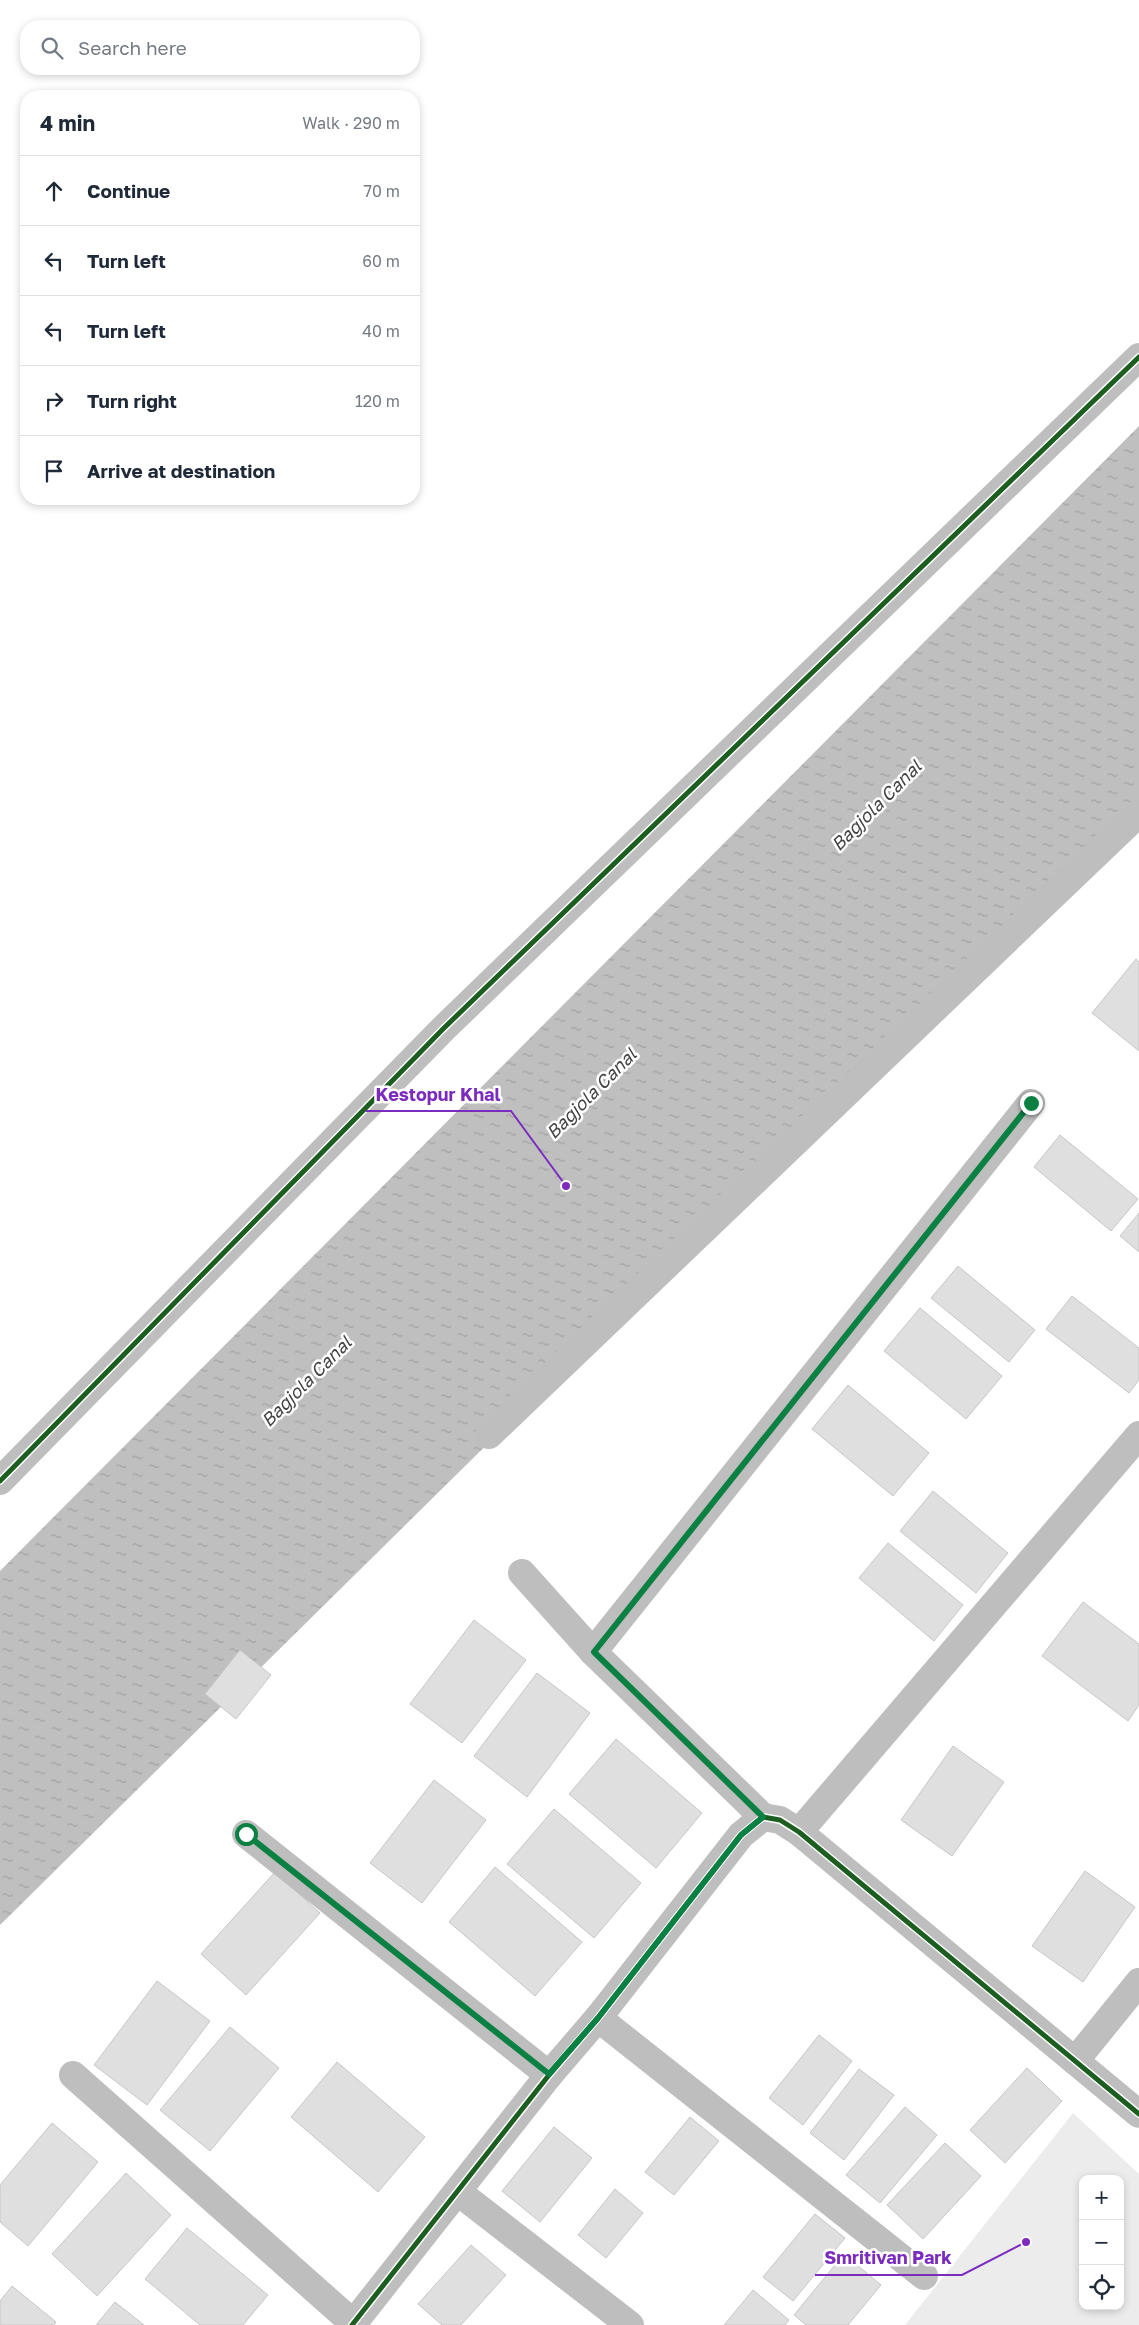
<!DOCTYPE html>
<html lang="en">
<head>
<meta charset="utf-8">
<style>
  :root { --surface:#fff; --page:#f2f2f3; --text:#1f2937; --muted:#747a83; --line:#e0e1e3 }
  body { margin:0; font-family:"Golos Text",sans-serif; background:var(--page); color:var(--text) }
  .controls { position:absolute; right:15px; bottom:15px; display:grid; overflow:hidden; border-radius:10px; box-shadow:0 2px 8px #0003 }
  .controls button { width:45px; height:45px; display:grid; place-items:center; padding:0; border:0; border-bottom:1px solid var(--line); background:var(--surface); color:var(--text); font:25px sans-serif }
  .stop { position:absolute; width:15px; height:15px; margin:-11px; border:4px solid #0b8043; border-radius:50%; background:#fff }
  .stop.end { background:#0b8043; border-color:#fff; box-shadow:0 1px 5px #0008 }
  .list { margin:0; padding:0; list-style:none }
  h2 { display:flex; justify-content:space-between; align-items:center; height:65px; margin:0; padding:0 20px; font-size:21px }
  h2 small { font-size:16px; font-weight:400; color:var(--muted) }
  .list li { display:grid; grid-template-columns:32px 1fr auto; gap:15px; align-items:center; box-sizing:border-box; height:70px; padding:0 20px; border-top:1px solid var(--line) }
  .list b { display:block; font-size:19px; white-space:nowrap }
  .list em { font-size:16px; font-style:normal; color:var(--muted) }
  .icon { flex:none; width:28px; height:28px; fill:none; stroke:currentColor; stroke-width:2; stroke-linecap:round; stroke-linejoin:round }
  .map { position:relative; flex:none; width:1139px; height:2325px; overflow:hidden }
  .search { position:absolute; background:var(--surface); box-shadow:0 2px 8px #0003; left:20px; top:20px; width:400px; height:55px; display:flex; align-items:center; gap:12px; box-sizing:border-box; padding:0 18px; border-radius:20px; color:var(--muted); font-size:19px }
  .panel { position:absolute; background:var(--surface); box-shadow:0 2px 8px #0003; left:20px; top:90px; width:400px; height:415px; border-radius:20px }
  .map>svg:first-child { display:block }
</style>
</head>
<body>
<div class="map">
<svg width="1139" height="2325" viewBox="0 0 1139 2325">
  <defs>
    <pattern id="water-ripples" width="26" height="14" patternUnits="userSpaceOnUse" patternTransform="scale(1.25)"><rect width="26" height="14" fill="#bfbfbf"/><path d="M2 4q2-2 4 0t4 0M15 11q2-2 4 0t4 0" fill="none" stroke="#a2a2a2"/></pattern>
  </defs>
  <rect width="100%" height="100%" fill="#fff"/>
  <path fill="#ececec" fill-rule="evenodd" d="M1073 2113 1139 2174V2325H905ZM1083 2179H1120V2306H1083Z"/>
  <path fill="url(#water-ripples)" d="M1139 426V801L0 1925V1571Z"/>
  <g fill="#dfdfdf" stroke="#c7c7c7">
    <path d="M1136 959 1139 962V1051L1092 1013Z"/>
    <path d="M1060 1135 1138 1199 1111 1231 1034 1167Z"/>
    <path d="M1139 1213V1252L1120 1236Z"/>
    <path d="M958 1266 1035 1330 1009 1362 931 1298Z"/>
    <path d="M1072 1296 1139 1348V1380L1129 1393 1046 1329Z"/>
    <path d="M920 1308 1002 1376 966 1419 884 1351Z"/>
    <path d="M848 1385 929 1453 893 1496 812 1429Z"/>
    <path d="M933 1491 1008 1553 976 1593 900 1531Z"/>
    <path d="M888 1543 963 1605 934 1641 859 1578Z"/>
    <path d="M1083 1602 1139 1644V1705L1128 1721 1042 1656Z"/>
    <path d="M474 1620 526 1660 462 1743 410 1704Z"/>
    <path d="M240 1650 271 1675 236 1719 205 1694Z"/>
    <path d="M537 1673 590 1713 527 1797 474 1756Z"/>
    <path d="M616 1739 702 1813 656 1868 569 1794Z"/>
    <path d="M953 1746 1004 1782 952 1856 901 1820Z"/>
    <path d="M434 1780 486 1820 422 1903 370 1863Z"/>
    <path d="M554 1809 641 1883 594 1938 507 1864Z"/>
    <path d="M495 1867 582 1942 535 1996 449 1922Z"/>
    <path d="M1085 1871 1135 1907 1083 1982 1032 1946Z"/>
    <path d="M275 1872 320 1913 246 1995 201 1954Z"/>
    <path d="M157 1981 210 2021 147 2105 94 2065Z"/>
    <path d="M230 2027 279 2068 210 2151 160 2110Z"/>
    <path d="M819 2035 852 2061 803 2125 769 2098Z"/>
    <path d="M337 2062 425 2137 378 2192 291 2117Z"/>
    <path d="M1027 2068 1062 2101 1005 2163 970 2130Z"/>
    <path d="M859 2069 894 2095 844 2160 810 2133Z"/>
    <path d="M905 2107 937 2135 880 2203 846 2175Z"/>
    <path d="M690 2117 719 2141 674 2195 645 2172Z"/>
    <path d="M52 2123 98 2162 28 2246 0 2222V2185Z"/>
    <path d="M554 2127 592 2158 540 2222 502 2191Z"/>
    <path d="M945 2143 981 2176 923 2239 887 2205Z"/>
    <path d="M126 2173 171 2215 97 2296 52 2254Z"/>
    <path d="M615 2189 643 2213 606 2258 578 2235Z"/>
    <path d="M815 2214 845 2238 793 2301 763 2277Z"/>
    <path d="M187 2228 268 2295 243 2325H200L145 2279Z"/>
    <path d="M471 2245 506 2275 461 2325H442L418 2304Z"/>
    <path d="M844 2254 881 2285 848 2325H806L794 2315Z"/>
    <path d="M12 2286 56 2322 54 2325H0V2301Z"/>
    <path d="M753 2290 789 2320 785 2325H724Z"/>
    <path d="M115 2302 144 2325H96Z"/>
  </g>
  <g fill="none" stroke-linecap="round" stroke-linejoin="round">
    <g stroke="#bebebe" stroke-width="28">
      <path d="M489 1435 1139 813"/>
      <path d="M522 1573 593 1652 763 1817"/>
      <path d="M593 1652 1031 1103"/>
      <path d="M799 1832 1139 1435"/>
      <path d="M246 1834 549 2075"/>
      <path d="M598 2018 924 2276"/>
      <path d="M1075 2061 1139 1982"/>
      <path d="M73 2075 353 2323"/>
      <path d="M458 2192 630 2325"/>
    </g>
    <g stroke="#bebebe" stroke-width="28">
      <path d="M0 1481 444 1028 1139 357"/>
      <path d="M352 2325 549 2075 598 2018 741 1835 763 1817 780 1820 799 1832 1139 2114"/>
    </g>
    <g stroke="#fff" stroke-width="8">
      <g id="cycleway">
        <path d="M0 1481 444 1028 1139 357"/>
        <path d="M352 2325 549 2075 598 2018 741 1835 763 1817 780 1820 799 1832 1139 2114"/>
      </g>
    </g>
    <use href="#cycleway" stroke="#1b5e20" stroke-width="5"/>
  </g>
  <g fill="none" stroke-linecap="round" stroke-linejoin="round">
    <path stroke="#0b8043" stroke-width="6" d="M246 1834 549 2074 598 2018 741 1835 763 1817 594 1652 1031 1103"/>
  </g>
  <g text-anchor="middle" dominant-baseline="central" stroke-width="5" stroke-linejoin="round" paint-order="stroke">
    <g font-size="18" font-style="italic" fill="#444" stroke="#fff">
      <text transform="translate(876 805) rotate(-45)">Bagjola Canal</text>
      <text transform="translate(591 1093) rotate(-45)">Bagjola Canal</text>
      <text transform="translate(306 1381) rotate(-45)">Bagjola Canal</text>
    </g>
  </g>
  <path fill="none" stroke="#7b2cbf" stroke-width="2" d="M566 1186L511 1111H366M1026 2242L962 2275H815"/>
  <g fill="#7b2cbf" stroke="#fff" stroke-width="2">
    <circle cx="566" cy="1186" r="5"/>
    <circle cx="1026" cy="2242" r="5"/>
  </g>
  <g font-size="18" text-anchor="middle" font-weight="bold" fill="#7b2cbf" stroke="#fff" stroke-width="5" stroke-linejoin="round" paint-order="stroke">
    <text x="438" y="1101">Kestopur Khal</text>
    <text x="888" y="2264">Smritivan Park</text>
  </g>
</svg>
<div class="controls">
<button>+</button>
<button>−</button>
<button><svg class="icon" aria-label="locate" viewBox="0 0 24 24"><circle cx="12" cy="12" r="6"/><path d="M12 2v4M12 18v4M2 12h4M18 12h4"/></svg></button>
</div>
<div class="stop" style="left:246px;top:1834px"></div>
<div class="stop end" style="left:1031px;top:1103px"></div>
<div class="search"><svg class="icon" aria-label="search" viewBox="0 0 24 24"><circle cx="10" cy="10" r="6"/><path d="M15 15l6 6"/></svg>Search here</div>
<section class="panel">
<h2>4 min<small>Walk · 290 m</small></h2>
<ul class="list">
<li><svg class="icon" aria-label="ahead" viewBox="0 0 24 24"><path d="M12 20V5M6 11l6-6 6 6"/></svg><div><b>Continue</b></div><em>70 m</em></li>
<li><svg class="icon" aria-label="left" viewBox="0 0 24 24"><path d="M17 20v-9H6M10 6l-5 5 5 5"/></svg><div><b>Turn left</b></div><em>60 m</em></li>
<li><svg class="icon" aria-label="left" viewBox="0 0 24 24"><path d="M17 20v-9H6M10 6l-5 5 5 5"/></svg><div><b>Turn left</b></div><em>40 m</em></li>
<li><svg class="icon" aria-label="right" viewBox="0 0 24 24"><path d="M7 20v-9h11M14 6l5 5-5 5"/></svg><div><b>Turn right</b></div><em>120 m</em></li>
<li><svg class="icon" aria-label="arrive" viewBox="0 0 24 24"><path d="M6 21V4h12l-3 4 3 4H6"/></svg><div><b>Arrive at destination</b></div></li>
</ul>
</section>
</div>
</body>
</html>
